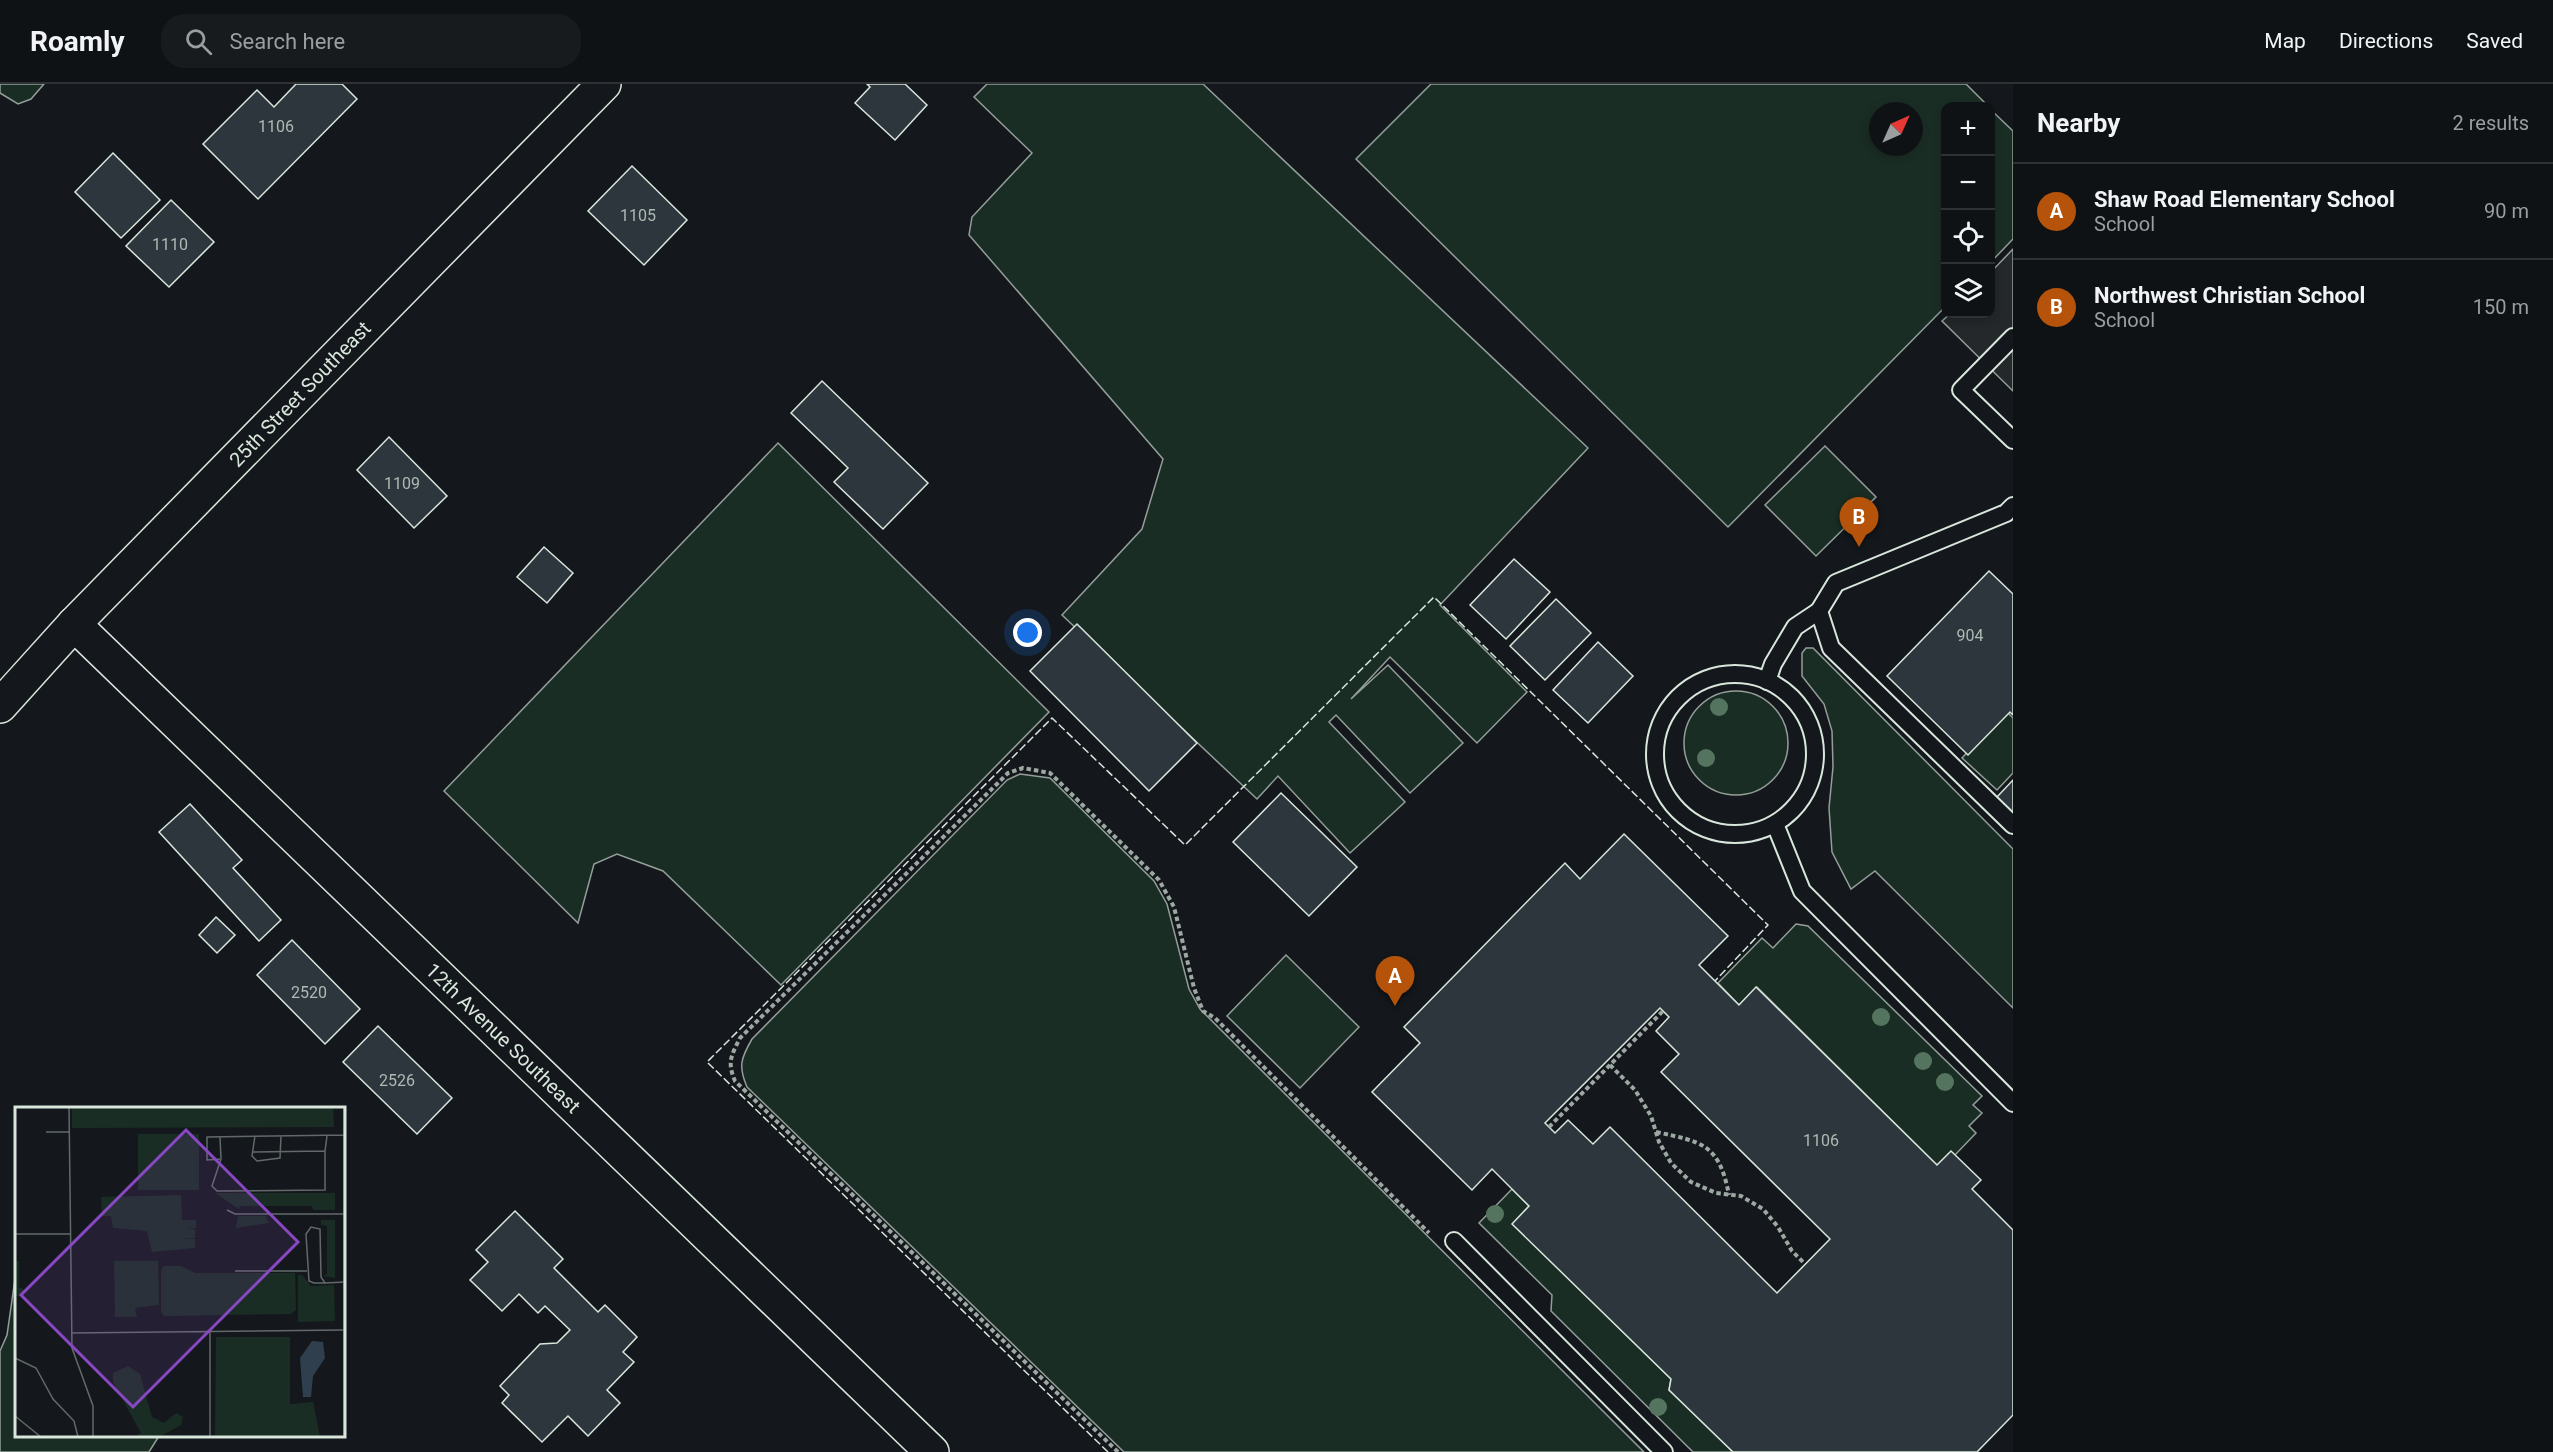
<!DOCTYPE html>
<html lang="en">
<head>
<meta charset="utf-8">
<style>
  :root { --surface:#0f1215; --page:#181b1e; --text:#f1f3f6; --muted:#9b9ea0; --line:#2f3234; --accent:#b45309 }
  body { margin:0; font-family:Roboto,sans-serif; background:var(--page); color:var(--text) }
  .controls { position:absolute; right:18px; top:18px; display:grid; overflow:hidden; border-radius:12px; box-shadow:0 3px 9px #0003 }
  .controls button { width:54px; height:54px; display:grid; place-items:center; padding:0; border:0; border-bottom:2px solid var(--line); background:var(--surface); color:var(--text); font:30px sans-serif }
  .compass { position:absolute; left:1869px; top:18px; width:54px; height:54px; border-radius:50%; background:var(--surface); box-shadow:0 3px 9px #0003; rotate:45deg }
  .you { position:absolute; left:1028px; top:549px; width:21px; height:21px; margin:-15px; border:4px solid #fff; border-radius:50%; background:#1a73e8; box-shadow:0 0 0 9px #1a73e833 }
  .badge { display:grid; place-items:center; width:39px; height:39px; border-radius:50%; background:var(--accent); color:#fff; font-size:20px; font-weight:700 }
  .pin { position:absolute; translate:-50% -50px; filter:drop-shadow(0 2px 3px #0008) }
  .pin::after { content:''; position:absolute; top:32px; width:21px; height:18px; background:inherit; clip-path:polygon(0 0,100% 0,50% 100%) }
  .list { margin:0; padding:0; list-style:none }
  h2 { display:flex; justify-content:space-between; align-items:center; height:78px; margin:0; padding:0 24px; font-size:26px }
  h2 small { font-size:20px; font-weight:400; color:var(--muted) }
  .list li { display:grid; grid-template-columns:39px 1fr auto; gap:18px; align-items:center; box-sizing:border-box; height:96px; padding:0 24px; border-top:2px solid var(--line) }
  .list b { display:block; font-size:22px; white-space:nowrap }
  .list p { margin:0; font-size:20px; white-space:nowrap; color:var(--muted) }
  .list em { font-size:20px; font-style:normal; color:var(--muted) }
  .icon { flex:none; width:33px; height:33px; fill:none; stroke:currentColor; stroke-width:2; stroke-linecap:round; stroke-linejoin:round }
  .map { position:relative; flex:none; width:2013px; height:1368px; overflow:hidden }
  header { display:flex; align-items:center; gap:36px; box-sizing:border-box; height:84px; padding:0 30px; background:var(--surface); border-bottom:2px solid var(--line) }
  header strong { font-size:28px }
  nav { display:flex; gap:33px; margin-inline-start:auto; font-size:21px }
  .search { width:420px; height:54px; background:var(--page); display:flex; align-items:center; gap:15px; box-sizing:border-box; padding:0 21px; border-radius:24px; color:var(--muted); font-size:22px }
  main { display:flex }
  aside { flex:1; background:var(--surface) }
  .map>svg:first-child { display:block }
</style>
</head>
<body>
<header>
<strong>Roamly</strong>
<div class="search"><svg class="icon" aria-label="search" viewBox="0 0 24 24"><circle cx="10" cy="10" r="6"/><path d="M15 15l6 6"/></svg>Search here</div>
<nav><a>Map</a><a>Directions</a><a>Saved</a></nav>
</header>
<main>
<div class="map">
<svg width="2013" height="1368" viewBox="0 0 2013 1368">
  <rect width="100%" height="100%" fill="#14181c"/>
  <g fill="#1a2d24" stroke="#939e99" stroke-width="1.5" fill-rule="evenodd">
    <path d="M0 0H44L31 15 18 20 0 9Z"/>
    <path d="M987 0H1203L1588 364 1440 521 1527 608 1477 659 1390 573 1351 615 1388 581 1463 659 1410 709 1336 631 1329 638 1405 718 1350 769 1278 692 1257 715 1062 531 1142 445 1163 375 969 151 972 133 1032 69 974 13Z"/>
    <path d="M1431 0H1966L1988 22H1946L1945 223 1728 443 1356 75ZM1878 27H1914V63H1878Z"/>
    <path d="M1990 25 2013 47V155L1991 178Z"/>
    <path d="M778 359 1049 628 781 901 663 787 617 770 594 780 578 839 444 707Z"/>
    <path d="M1825 362 1876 413 1816 472 1765 421Z"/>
    <path d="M1806 564H1813L2013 765V924L1875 787 1851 805 1832 768 1829 724 1833 683 1832 647 1824 620 1802 592V569Z"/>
    <circle cx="1736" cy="659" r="52"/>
    <path d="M2006 627 2013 634V689L1997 706 1962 674Z"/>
    <path d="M1020 690 1050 694 1154 797 1167 820 1189 905 1200 925 1644 1368H1124L747 1003C738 982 741 974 752 955L1007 696Z"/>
    <path d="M1796 840 1808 842 1982 1012 1973 1021 1982 1029 1969 1042 1976 1049 1955 1071 1937 1081 1757 903 1739 921 1718 899 1762 854 1773 864Z"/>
    <path d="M1286 871 1359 943 1300 1004 1227 932Z"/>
    <path d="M1512 1105 1529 1122 1513 1140 1671 1295 1669 1306 1733 1368H1693L1551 1227 1552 1211 1479 1139Z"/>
    <path d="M16 1188V1352H159L149 1368H0V1267L7 1251Z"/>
  </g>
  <path fill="#24282b" stroke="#939e99" stroke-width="1.5" d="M2013 165V307L1942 237 1950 230H1990L1991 188Z"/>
  <g fill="#2c363c" stroke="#d8e6dc" stroke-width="1.5" fill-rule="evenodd">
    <path d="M296 0H342L357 15 258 115 203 60 257 6 274 23Z"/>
    <path d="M867 0H905L927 21 895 56 855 19 870 3Z"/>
    <path d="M113 69 160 116 121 154 75 108Z"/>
    <path d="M632 82 687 136 644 181 588 127Z"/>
    <path d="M171 116 214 158 169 203 126 162Z"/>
    <path d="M822 297 928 399 883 445 834 398 848 384 791 329Z"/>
    <path d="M389 353 447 412 414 444 357 386Z"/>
    <path d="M544 463 573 489 547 519 517 493Z"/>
    <path d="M1514 475 1550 508 1506 555 1470 521Z"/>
    <path d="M1989 487 2013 510V631L2010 628 1968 671 1887 592Z"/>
    <path d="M1556 515 1591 549 1545 596 1510 562Z"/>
    <path d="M1077 540 1197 659 1149 707 1030 587Z"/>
    <path d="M1598 558 1633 592 1588 639 1553 606Z"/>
    <path d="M2013 696V729L1997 713Z"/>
    <path d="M1281 709 1357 783 1309 832 1233 758Z"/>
    <path d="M190 720 242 776 233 784 281 836 259 857 159 748Z"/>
    <path d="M1624 750 1728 852 1699 881 1739 921 1756 903 1937 1081 1951 1067 1981 1096 1972 1105 2013 1146V1331L1977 1368H1733L1669 1306 1671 1295 1512 1140 1529 1122 1492 1085 1472 1106 1372 1008 1420 959 1404 943 1565 779 1580 795ZM1660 924 1669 933 1656 947 1679 970 1661 988 1830 1155 1777 1209 1610 1043 1593 1060 1568 1036 1555 1049 1545 1039Z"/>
    <path d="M216 833 235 851 217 869 199 851Z"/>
    <path d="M292 856 360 925 325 960 257 891Z"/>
    <path d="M378 942 452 1014 417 1050 343 978Z"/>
    <path d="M515 1127 563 1175 554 1184 598 1228 605 1221 637 1253 623 1268 634 1278 607 1306 620 1319 588 1352 568 1332 542 1358 502 1319 509 1311 500 1302 540 1260 557 1259 570 1246 545 1222 538 1229 519 1210 502 1227 470 1196 488 1178 476 1166Z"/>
  </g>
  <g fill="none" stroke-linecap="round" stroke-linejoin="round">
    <g stroke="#d8e6dc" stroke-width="20">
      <g id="service">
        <path d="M2013 253 1961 306 2013 356"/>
        <path d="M2013 422 2006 429 1836 499 1819 527 1831 564 2013 741"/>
        <circle cx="1735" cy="670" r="80"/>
        <path d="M1767 597 1773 580 1795 543 1819 527"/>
        <path d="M1775 740 1802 807 2013 1019"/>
        <path d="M1454 1157 1664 1368"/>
      </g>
    </g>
    <g stroke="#d8e6dc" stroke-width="36">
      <g id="minor">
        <path d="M74 540 932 1368"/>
        <path d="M0 622 74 540 604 0"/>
      </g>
    </g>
    <g stroke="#9da8a2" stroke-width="4" stroke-dasharray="4.5 3" stroke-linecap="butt">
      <path d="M1610 981 1635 1006 1651 1032 1659 1058 1671 1079 1691 1098 1716 1109 1741 1112 1763 1125 1778 1143 1792 1167 1805 1180"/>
      <path d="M1549 1043 1663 927"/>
      <path d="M1656 1048C1703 1058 1719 1060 1729 1111"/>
      <path d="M1118 1368 735 997C727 978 731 972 740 954L1008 689 1023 684 1050 689 1159 796 1174 823 1194 904 1203 927 1215 934 1429 1149"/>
    </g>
    <use href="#service" stroke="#14181c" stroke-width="16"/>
    <use href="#minor" stroke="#14181c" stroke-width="33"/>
    <path stroke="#d8e6dc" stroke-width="1.5" stroke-dasharray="8 3" stroke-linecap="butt" d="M1108 1368 707 978 1052 634 1185 761 1434 513 1768 841 1715 897"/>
  </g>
  <g fill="#55745f">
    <circle cx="1719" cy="623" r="9"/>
    <circle cx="1706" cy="674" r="9"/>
    <circle cx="1881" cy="933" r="9"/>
    <circle cx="1923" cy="977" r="9"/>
    <circle cx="1945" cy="998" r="9"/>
    <circle cx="1495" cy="1130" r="9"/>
    <circle cx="1658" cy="1323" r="9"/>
  </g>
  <g text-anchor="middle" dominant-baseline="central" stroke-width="4.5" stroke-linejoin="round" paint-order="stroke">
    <g font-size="16" fill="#adbab4">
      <text x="276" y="42">1106</text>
      <text x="638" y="131">1105</text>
      <text x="170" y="160">1110</text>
      <text x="402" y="399">1109</text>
      <text x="1970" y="551">904</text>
      <text x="309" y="908">2520</text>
      <text x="397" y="996">2526</text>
      <text x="1821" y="1056">1106</text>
    </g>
    <g font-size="20" fill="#d8e6dc" stroke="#14181c">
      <text transform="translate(300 310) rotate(-46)">25th Street Southeast</text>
      <text transform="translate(503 954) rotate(44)">12th Avenue Southeast</text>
    </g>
  </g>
  <g transform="translate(15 1023)">
    <rect width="330" height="330" fill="#14181c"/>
    <path d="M57 0H318L319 20 57 21ZM123 27H184V83H123ZM200 86H320V103H298L297 99H225L224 102ZM166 88 167 113H181V121L170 122H180V131H167L180 132V141L137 145 132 124 98 121 96 109H87L86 90ZM223 109H251L254 116 221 121ZM306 113H320V171L308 169 312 167V119L306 118ZM0 154H4V180L10 183 5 189H0ZM99 154H143L144 198 120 201 122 210H100ZM149 159H166L180 166H280L281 203 276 207 149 209 146 205V163ZM283 168H287L296 179 319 178 320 214 283 215ZM201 230H275V297L298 295 305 330H200ZM113 259 125 267 137 310 149 316 161 306 168 310 166 318 144 330H120L126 326 98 275V266Z" fill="#1a2d24"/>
    <path d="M297 234 308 235 310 251 298 269 296 290H288L285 251Z" fill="#2f3f4d"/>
    <path fill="none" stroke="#626a69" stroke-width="1.5" d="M54 0 57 241 78 299V330M329 0V330M31 25H55M240 29 237 49 242 54 265 51 266 29M205 30 206 52 192 53V30L329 28M237 45 310 44 312 29M206 52 197 79 202 84 310 83V44M212 103 220 107H330M0 127H55M220 164H292M310 176 306 170 305 122 296 120 291 127 294 174 299 176H310L330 175M195 224V330M56 226 328 223M0 251 21 261 38 292 59 314 63 330M0 309 26 330"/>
    <path fill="#8948c3" fill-opacity="0.15" stroke="#8948c3" stroke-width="3" d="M171 23 283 135 118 300 6 188Z"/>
    <rect width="330" height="330" fill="none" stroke="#d8e6dc" stroke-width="3"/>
  </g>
</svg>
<div class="controls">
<button>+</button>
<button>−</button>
<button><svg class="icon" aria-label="locate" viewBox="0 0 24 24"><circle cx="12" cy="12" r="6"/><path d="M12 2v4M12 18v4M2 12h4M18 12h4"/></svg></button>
<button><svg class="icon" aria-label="layers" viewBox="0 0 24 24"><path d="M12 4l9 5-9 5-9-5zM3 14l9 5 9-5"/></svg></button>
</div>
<svg class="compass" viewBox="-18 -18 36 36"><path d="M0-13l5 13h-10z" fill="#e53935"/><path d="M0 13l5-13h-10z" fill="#9b9ea0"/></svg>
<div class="you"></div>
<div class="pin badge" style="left:1395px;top:922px">A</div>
<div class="pin badge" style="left:1859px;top:463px">B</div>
</div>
<aside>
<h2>Nearby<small>2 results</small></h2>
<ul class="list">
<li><span class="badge">A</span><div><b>Shaw Road Elementary School</b><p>School</p></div><em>90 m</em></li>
<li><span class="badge">B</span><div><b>Northwest Christian School</b><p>School</p></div><em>150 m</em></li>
</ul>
</aside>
</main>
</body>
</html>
